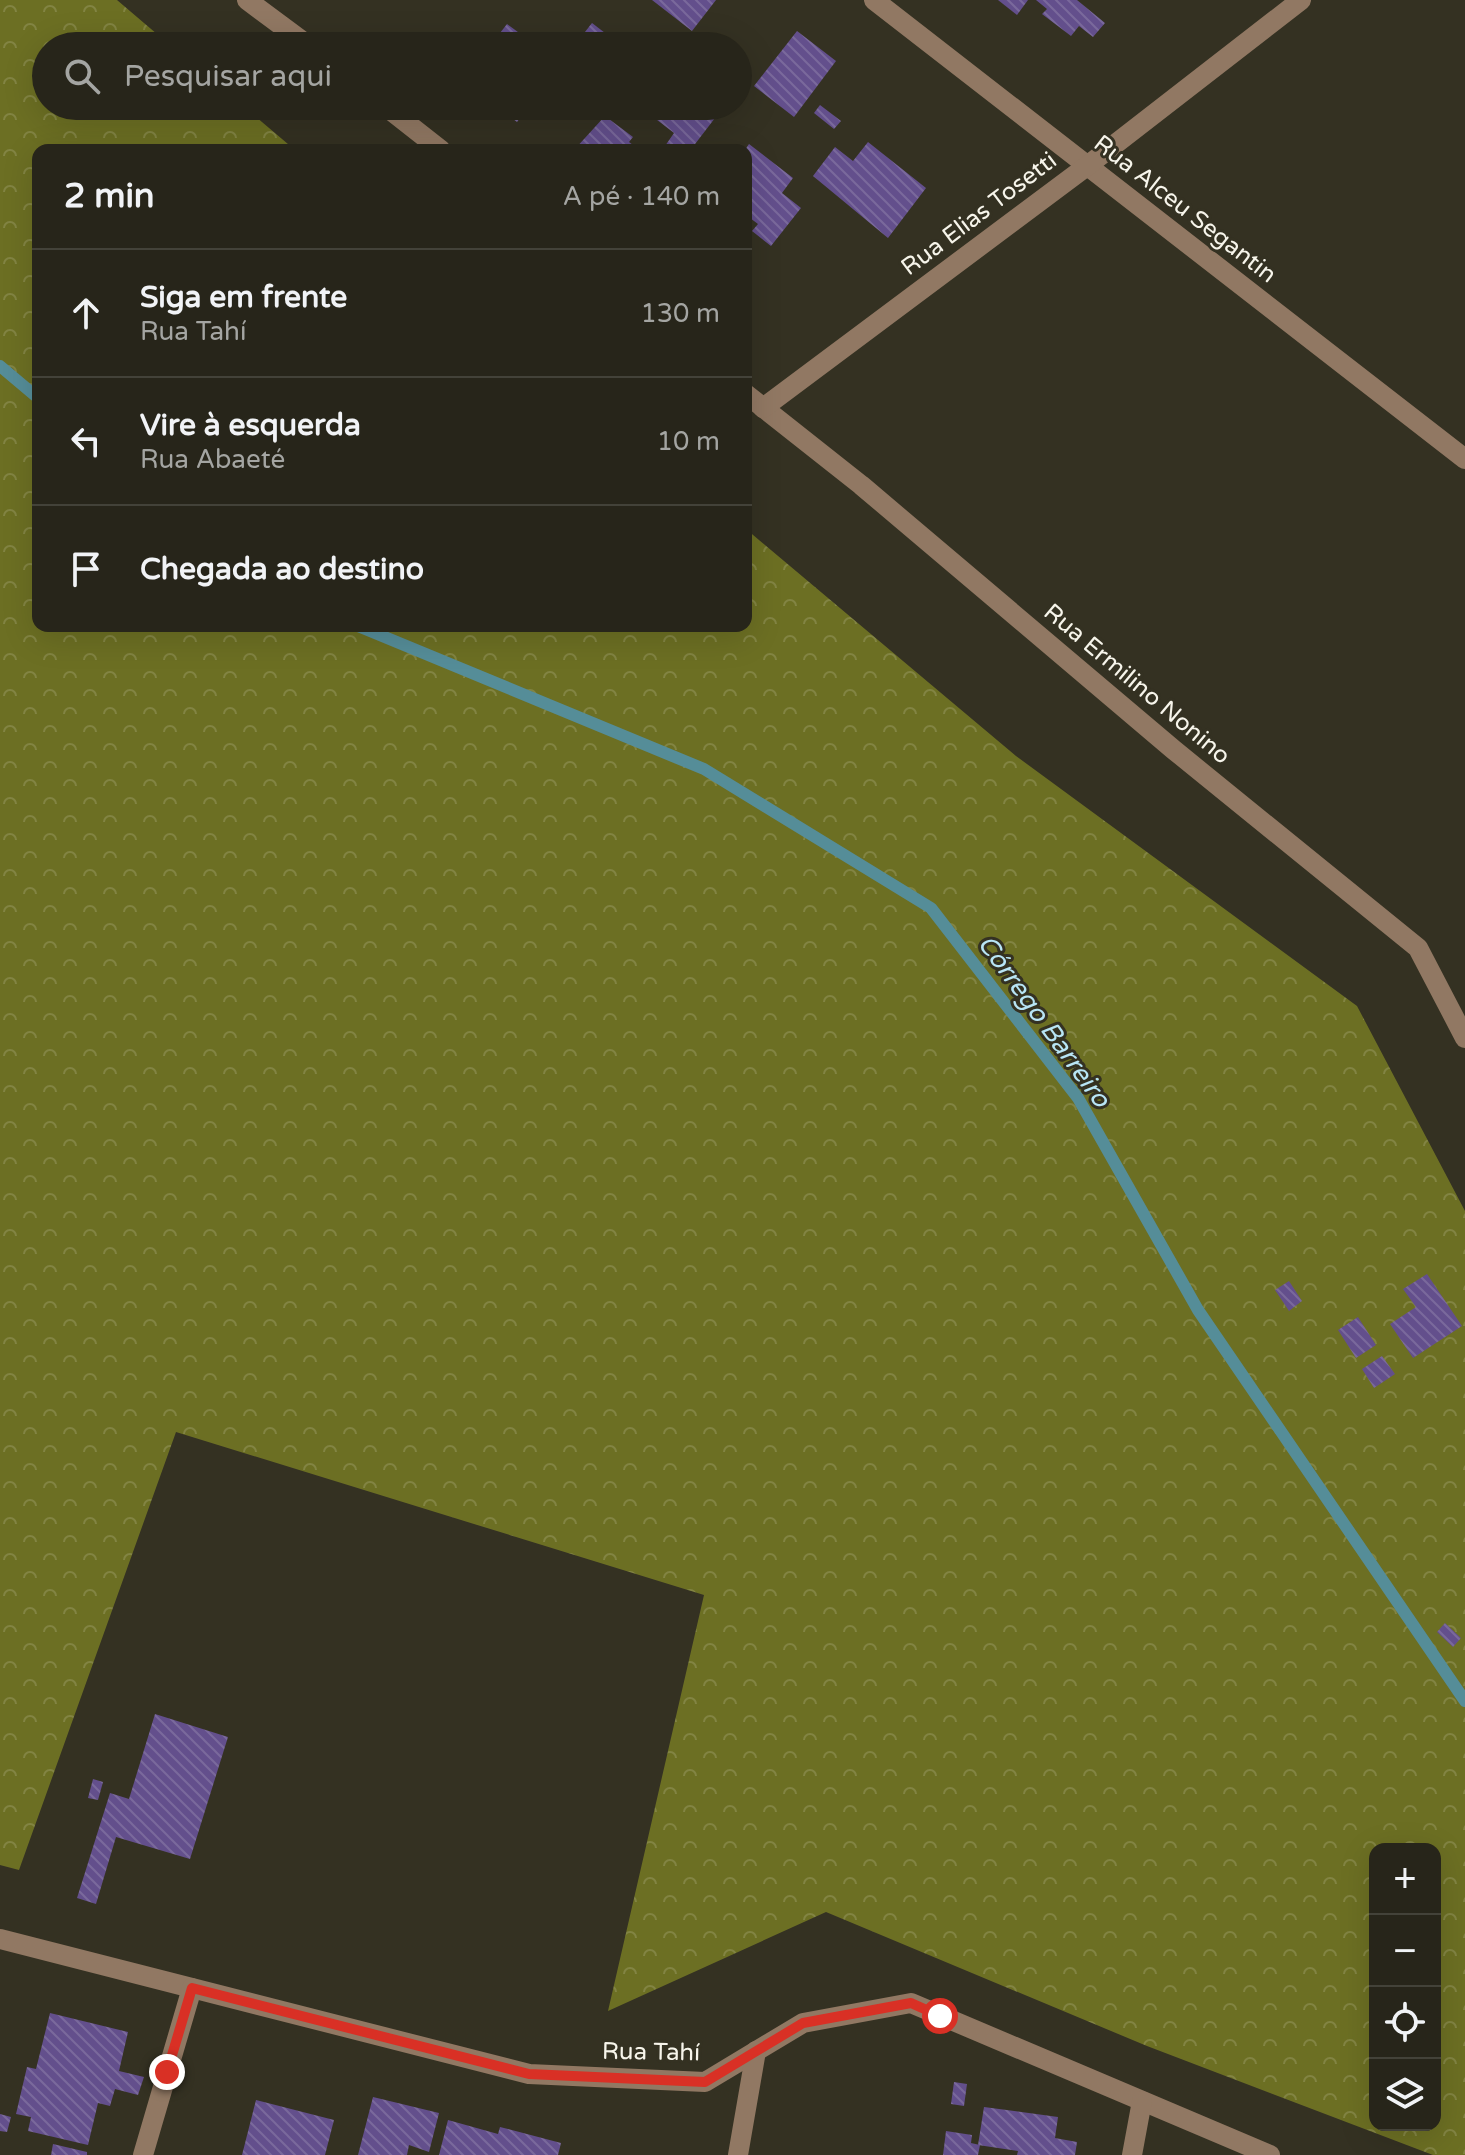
<!DOCTYPE html>
<html lang="pt">
<head>
<meta charset="utf-8">
<style>
  :root { --surface:#27251a; --page:#2f2d23; --text:#f1f3f6; --muted:#a4a5a2; --line:#434239 }
  body { margin:0; font-family:"Varela Round",sans-serif; background:var(--page); color:var(--text) }
  .controls { position:absolute; right:24px; bottom:24px; display:grid; overflow:hidden; border-radius:16px; box-shadow:0 8px 32px #0002 }
  .controls button { width:72px; height:72px; display:grid; place-items:center; padding:0; border:0; border-bottom:2px solid var(--line); background:var(--surface); color:var(--text); font:40px sans-serif }
  .stop { position:absolute; width:24px; height:24px; margin:-18px; border:6px solid #d93025; border-radius:50%; background:#fff }
  .stop.end { background:#d93025; border-color:#fff; box-shadow:0 2px 8px #0008 }
  .list { margin:0; padding:0; list-style:none }
  h2 { display:flex; justify-content:space-between; align-items:center; height:104px; margin:0; padding:0 32px; font-size:34px }
  h2 small { font-size:26px; font-weight:400; color:var(--muted) }
  .list li { display:grid; grid-template-columns:52px 1fr auto; gap:24px; align-items:center; box-sizing:border-box; height:128px; padding:0 32px; border-top:2px solid var(--line) }
  .list b { display:block; font-size:30px; white-space:nowrap }
  .list p { margin:0; font-size:26px; white-space:nowrap; color:var(--muted) }
  .list em { font-size:26px; font-style:normal; color:var(--muted) }
  .icon { flex:none; width:44px; height:44px; fill:none; stroke:currentColor; stroke-width:2; stroke-linecap:round; stroke-linejoin:round }
  .map { position:relative; flex:none; width:1465px; height:2155px; overflow:hidden }
  .search { position:absolute; background:var(--surface); box-shadow:0 8px 32px #0002; left:32px; top:32px; width:720px; height:88px; display:flex; align-items:center; gap:20px; box-sizing:border-box; padding:0 28px; border-radius:44px; color:var(--muted); font-size:30px }
  .panel { position:absolute; background:var(--surface); box-shadow:0 8px 32px #0002; left:32px; top:144px; width:720px; height:488px; border-radius:16px }
  .map>svg:first-child { display:block }
</style>
</head>
<body>
<div class="map">
<svg width="1465" height="2155" viewBox="0 0 1465 2155">
  <defs>
    <pattern id="forest-crowns" width="20" height="18" patternUnits="userSpaceOnUse" patternTransform="scale(2)"><rect width="20" height="18" fill="#6c6f23"/><path d="M2 6a3 3 0 1 1 6 0M12 15a3 3 0 1 1 6 0" fill="none" stroke="#828443"/></pattern>
    <pattern id="building-back-hatch" width="6" height="6" patternUnits="userSpaceOnUse" patternTransform="scale(2)"><rect width="6" height="6" fill="#634f8c"/><path d="M-1 5l2 2M0 0l6 6M5-1l2 2" fill="none" stroke="#7a699c"/></pattern>
  </defs>
  <rect width="100%" height="100%" fill="#343122"/>
  <path fill="url(#forest-crowns)" fill-rule="evenodd" d="M0 0H117L171 46H46V106H243L295 150H38V626H746V529L1016 756 1357 1006 1465 1211V2155H1433L1147 2046 826 1912 608 2011 704 1595 176 1432 19 1870 0 1865ZM1375 1849H1435V2125H1375Z"/>
  <g fill="none" stroke-linecap="round" stroke-linejoin="round">
    <g stroke="#558d98" stroke-width="12">
      <path d="M0 366 38 398"/>
      <path d="M358 626 704 769 931 908 1078 1098 1198 1310 1465 1701"/>
    </g>
  </g>
  <g fill="url(#building-back-hatch)">
    <path d="M652 0H716L692 31Z"/>
    <path d="M998 0H1028L1017 15Z"/>
    <path d="M1036 0H1077L1105 23 1093 37 1079 26 1071 36 1042 14 1047 9Z"/>
    <path d="M592 23 622 46H574Z"/>
    <path d="M507 24 537 46H490Z"/>
    <path d="M797 31 836 61 794 117 754 86Z"/>
    <path d="M820 105 841 121 834 129 814 113Z"/>
    <path d="M496 106H529L517 122Z"/>
    <path d="M639 106H699L715 118 692 148 694 150H669L665 146 674 133Z"/>
    <path d="M605 116 633 137 629 142 637 148 636 150H574Z"/>
    <path d="M868 142 926 188 888 238 813 176 835 147 853 161Z"/>
    <path d="M749 144 793 178 782 193 801 208 771 246 752 231 758 224 746 215 745 150Z"/>
    <path d="M1427 1274 1462 1326 1413 1358 1390 1324 1416 1307 1403 1289Z"/>
    <path d="M1289 1281 1302 1301 1289 1311 1275 1290Z"/>
    <path d="M1358 1317 1376 1345 1356 1358 1338 1330Z"/>
    <path d="M1382 1356 1395 1374 1374 1388 1362 1369Z"/>
    <path d="M1445 1623 1461 1638 1453 1647 1437 1632Z"/>
    <path d="M155 1714 228 1737 190 1859 116 1837 96 1904 77 1898 110 1793 129 1799Z"/>
    <path d="M93 1779 103 1782 98 1800 88 1798Z"/>
    <path d="M50 2013 128 2032 119 2071 144 2077 138 2095 115 2089 110 2106 98 2103 88 2145 28 2131 31 2117 16 2114 27 2067 36 2069Z"/>
    <path d="M954 2082 967 2084 964 2106 951 2104Z"/>
    <path d="M373 2097 439 2113 429 2152 409 2145 407 2155H358Z"/>
    <path d="M256 2100 334 2120 325 2155H242Z"/>
    <path d="M984 2107 1058 2117 1055 2138 1077 2142 1075 2155H1017L1018 2151 978 2145Z"/>
    <path d="M0 2114 11 2117 7 2132 0 2131Z"/>
    <path d="M448 2120 498 2134 500 2127 561 2143 558 2155H439Z"/>
    <path d="M946 2131 972 2135 971 2143 980 2145 978 2155H943Z"/>
    <path d="M53 2144 87 2152V2155H51Z"/>
  </g>
  <g fill="none" stroke-linecap="round" stroke-linejoin="round">
    <g stroke="#917863" stroke-width="20">
      <path d="M247 0 309 46"/>
      <path d="M874 0 1465 459"/>
      <path d="M385 106 441 150"/>
      <path d="M746 394 861 485 1174 750 1418 948 1465 1038"/>
      <path d="M763 408 1087 166 1301 0"/>
      <path d="M0 1939 529 2074 705 2082 803 2023 911 2003 1270 2155"/>
      <path d="M143 2155 192 1988"/>
      <path d="M738 2155 756 2051"/>
      <path d="M1132 2155 1142 2101"/>
    </g>
  </g>
  <g fill="none" stroke-linecap="round" stroke-linejoin="round">
    <path stroke="#d93025" stroke-width="10" d="M167 2072 192 1988 529 2074 705 2082 803 2023 911 2003 940 2016"/>
  </g>
  <g text-anchor="middle" dominant-baseline="central" stroke-width="6" stroke-linejoin="round" paint-order="stroke">
    <g font-size="24" fill="#f7f5eb" stroke="#343122">
      <text transform="translate(1185 209) rotate(38)">Rua Alceu Segantin</text>
      <text transform="translate(979 214) rotate(-37)">Rua Elias Tosetti</text>
      <text transform="translate(1137 684) rotate(40)">Rua Ermilino Nonino</text>
      <text transform="translate(651 2052) rotate(1)">Rua Tahí</text>
    </g>
    <g font-size="26" font-style="italic" fill="#b8e5f5" stroke="#343122">
      <text transform="translate(1044 1021) rotate(54)">Córrego Barreiro</text>
    </g>
  </g>
</svg>
<div class="controls">
<button>+</button>
<button>−</button>
<button><svg class="icon" aria-label="locate" viewBox="0 0 24 24"><circle cx="12" cy="12" r="6"/><path d="M12 2v4M12 18v4M2 12h4M18 12h4"/></svg></button>
<button><svg class="icon" aria-label="layers" viewBox="0 0 24 24"><path d="M12 4l9 5-9 5-9-5zM3 14l9 5 9-5"/></svg></button>
</div>
<div class="stop" style="left:940px;top:2016px"></div>
<div class="stop end" style="left:167px;top:2072px"></div>
<div class="search"><svg class="icon" aria-label="search" viewBox="0 0 24 24"><circle cx="10" cy="10" r="6"/><path d="M15 15l6 6"/></svg>Pesquisar aqui</div>
<section class="panel">
<h2>2 min<small>A pé · 140 m</small></h2>
<ul class="list">
<li><svg class="icon" aria-label="ahead" viewBox="0 0 24 24"><path d="M12 20V5M6 11l6-6 6 6"/></svg><div><b>Siga em frente</b><p>Rua Tahí</p></div><em>130 m</em></li>
<li><svg class="icon" aria-label="left" viewBox="0 0 24 24"><path d="M17 20v-9H6M10 6l-5 5 5 5"/></svg><div><b>Vire à esquerda</b><p>Rua Abaeté</p></div><em>10 m</em></li>
<li><svg class="icon" aria-label="arrive" viewBox="0 0 24 24"><path d="M6 21V4h12l-3 4 3 4H6"/></svg><div><b>Chegada ao destino</b></div></li>
</ul>
</section>
</div>
</body>
</html>
